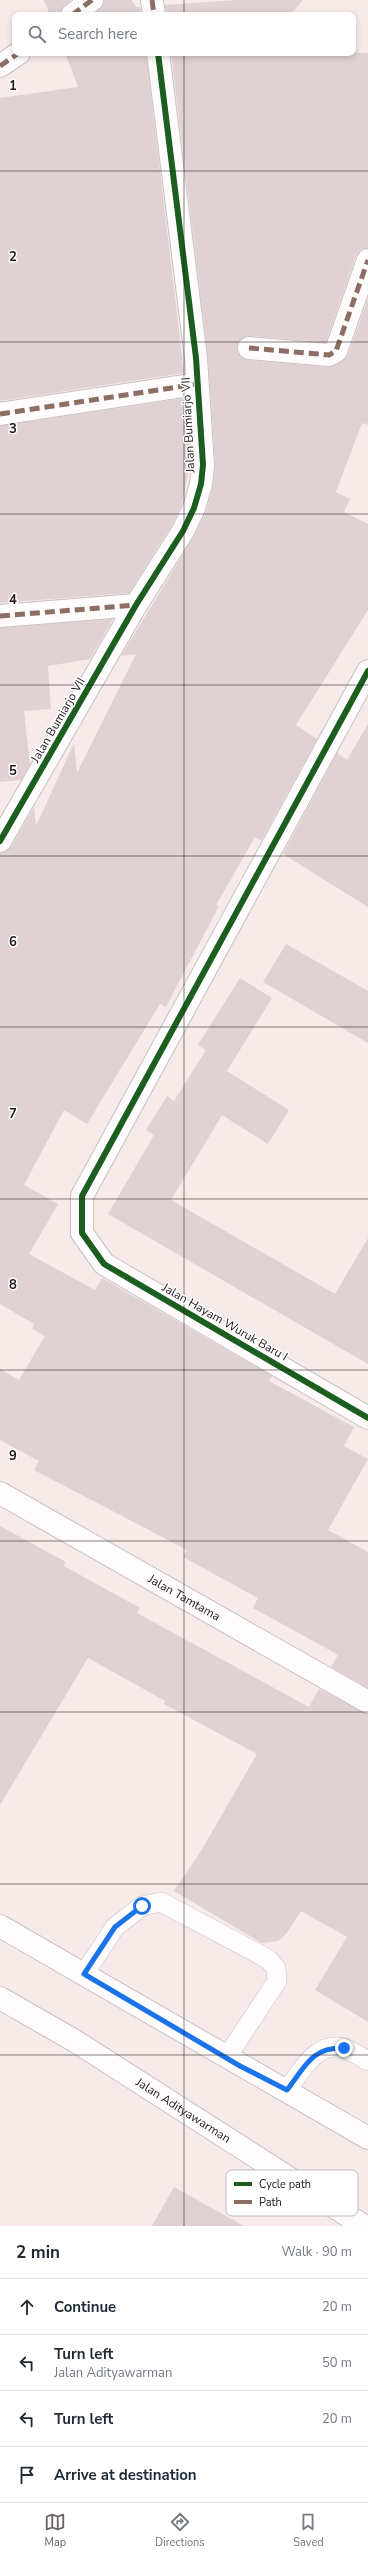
<!DOCTYPE html>
<html lang="en">
<head>
<meta charset="utf-8">
<style>
  :root { --surface:#fff; --page:#f2f2f3; --text:#1f2937; --muted:#747a83; --line:#e0e1e3; --accent:#6b6261 }
  body { margin:0; font-family:"Nunito Sans",sans-serif; background:var(--page); color:var(--text) }
  .stop { position:absolute; width:12px; height:12px; margin:-9px; border:3px solid #1a73e8; border-radius:50%; background:#fff }
  .stop.end { background:#1a73e8; border-color:#fff; box-shadow:0 1px 4px #0008 }
  .list { margin:0; padding:0; list-style:none }
  h2 { display:flex; justify-content:space-between; align-items:center; height:52px; margin:0; padding:0 16px; font-size:17px }
  h2 small { font-size:13px; font-weight:400; color:var(--muted) }
  .list li { display:grid; grid-template-columns:26px 1fr auto; gap:12px; align-items:center; box-sizing:border-box; height:56px; padding:0 16px; border-top:1px solid var(--line) }
  .list b { display:block; font-size:15px; white-space:nowrap }
  .list p { margin:0; font-size:13px; white-space:nowrap; color:var(--muted) }
  .list em { font-size:13px; font-style:normal; color:var(--muted) }
  .icon { flex:none; width:22px; height:22px; fill:none; stroke:currentColor; stroke-width:2; stroke-linecap:round; stroke-linejoin:round }
  .map { position:relative; flex:none; width:368px; height:2226px; overflow:hidden }
  .search { position:absolute; background:var(--surface); box-shadow:0 2px 6px #0003; left:12px; right:12px; top:12px; height:44px; display:flex; align-items:center; gap:10px; box-sizing:border-box; padding:0 14px; border-radius:8px; color:var(--muted); font-size:15px }
  .sheet { height:276px; background:var(--surface) }
  nav { display:flex; justify-content:space-around; align-items:center; box-sizing:border-box; height:56px; border-top:1px solid var(--line); background:var(--surface); font-size:11px; color:var(--muted) }
  nav a { display:grid; justify-items:center; gap:2px }
  nav .on { color:var(--accent) }
  .map>svg:first-child { display:block }
</style>
</head>
<body>
<div class="map">
<svg width="368" height="2226" viewBox="0 0 368 2226">
  <rect width="100%" height="100%" fill="#f6ebe9"/>
  <g fill="#e0d1d2">
    <path d="M44 0H71L61 10 60 15H50Z"/>
    <path d="M104 0H132L136 7H140L141 15H93L103 5Z"/>
    <path d="M237 0H303L290 15H166L165 5Z"/>
    <path d="M65 53H146L184 373 0 401V98L78 87Z"/>
    <path d="M171 53H368V248L360 250 356 256 326 342 250 336 239 341 237 347 242 358 248 360 328 367 335 366 348 355 368 298V425L362 423 336 492 350 499 344 512 368 524V610L296 725 317 739 261 841 255 837 216 905 219 906 166 1007 160 1004 87 1124 64 1110 24 1185 58 1204 29 1254 95 1290 102 1278 272 1376 269 1381 354 1427 344 1446 368 1459 328 1530 368 1552V1688L331 1667 338 1655 333 1652 253 1608 258 1598 183 1557 187 1550 34 1470 39 1461 0 1440V1369L19 1380 45 1336 32 1329 34 1324 0 1304V853L11 847 34 807 36 826 74 743 77 773 136 654 121 656 194 536 206 512 213 485 215 464 208 356Z"/>
    <path d="M186 398 190 465 182 504 172 525 129 593 0 603V426Z"/>
    <path d="M113 619 90 659 48 666 51 709 24 711 30 765 21 780 0 782V628Z"/>
    <path d="M368 724V907L283 854 337 753 347 760Z"/>
    <path d="M286 944 368 991V1043L263 982Z"/>
    <path d="M240 978 272 998 227 1071 289 1110 268 1144 222 1115 171 1200 335 1294 368 1238V1364L108 1214 154 1135 146 1130 167 1096 174 1101 206 1050 198 1045Z"/>
    <path d="M0 1526 66 1562 64 1566 140 1608 137 1613 309 1707 319 1689 368 1714V2022L315 1990 347 1937 301 1911 286 1934 278 1941 262 1943 174 1891 201 1851 257 1754 164 1704 165 1701 88 1658 0 1805Z"/>
    <path d="M174 2187 244 2226H152Z"/>
  </g>
  <g fill="none" stroke-linecap="round" stroke-linejoin="round">
    <g stroke="#cac1bf" stroke-width="20">
      <g id="lane">
        <path d="M84 1974 115 1927 142 1906 161 1902 268 1959 276 1968 277 1981 227 2057"/>
        <path d="M287 2090C301 2072 316 2041 343 2048 351 2050 361 2057 368 2061"/>
      </g>
    </g>
    <g stroke="#cac1bf" stroke-width="24">
      <g id="street">
        <path d="M152 0 154 15"/>
        <path d="M72 15 92 0"/>
        <path d="M0 66 19 53"/>
        <path d="M249 348 329 355 336 351 368 260"/>
        <path d="M0 414 197 384"/>
        <path d="M0 616 136 605"/>
        <path d="M368 671 82 1196V1233L104 1264 368 1418"/>
        <path d="M0 841 136 605 183 531 194 508 201 484 203 465 196 358 158 53"/>
        <path id="s1" d="M0 1493 368 1702"/>
      </g>
    </g>
    <g stroke="#cac1bf" stroke-width="24">
      <g id="primary">
        <path d="M0 1926 368 2138"/>
        <path id="s2" d="M0 1998 75 2041 364 2226"/>
      </g>
    </g>
    <use href="#lane" stroke="#fefcfc" stroke-width="19"/>
    <use href="#street" stroke="#fefcfc" stroke-width="22"/>
    <use href="#primary" stroke="#fefcfc" stroke-width="22"/>
    <g stroke="#8d6e63" stroke-width="5" stroke-dasharray="10 5" stroke-linecap="butt">
      <path d="M152 0 154 15"/>
      <path d="M72 15 92 0"/>
      <path d="M0 66 19 53"/>
      <path d="M249 348 329 355 336 351 368 260"/>
      <path d="M0 414 197 384"/>
      <path d="M0 616 136 605"/>
    </g>
    <g stroke="#fff" stroke-width="8">
      <g id="cycleway">
        <path d="M368 671 82 1196V1233L104 1264 368 1418"/>
        <path d="M0 841 136 605 183 531 194 508 201 484 203 465 196 358 158 53"/>
      </g>
    </g>
    <use href="#cycleway" stroke="#1b5e20" stroke-width="6"/>
  </g>
  <g fill="none" stroke-linecap="round" stroke-linejoin="round">
    <path stroke="#1a73e8" stroke-width="5" d="M142 1906 115 1927 84 1974 240 2066 287 2090C305 2067 311 2047 344 2048"/>
  </g>
  <path fill="none" stroke="#201918" stroke-width="1" stroke-opacity="0.55" d="M184 0V15M184 53V2226M0 171H368M0 342H368M0 514H368M0 685H368M0 856H368M0 1027H368M0 1199H368M0 1370H368M0 1541H368M0 1712H368M0 1884H368M0 2055H368"/>
  <g text-anchor="middle" dominant-baseline="central" stroke-width="3" stroke-linejoin="round" paint-order="stroke">
    <g font-size="12" fill="#201918" stroke="#fff">
      <text transform="translate(188 425) rotate(-93)">Jalan Bumiarjo VII</text>
      <text transform="translate(58 720) rotate(-60)">Jalan Bumiarjo VII</text>
      <text transform="translate(225 1322) rotate(30)">Jalan Hayam Wuruk Baru I</text>
      <text stroke="none"><textPath href="#s1" startOffset="212">Jalan Tamtama</textPath></text>
      <text stroke="none"><textPath href="#s2" startOffset="215">Jalan Adityawarman</textPath></text>
    </g>
  </g>
  <rect x="226" y="2170" width="132" height="46" rx="6" fill="#fff" stroke="#bcbaba" stroke-width="1"/>
  <rect x="234" y="2182" width="18" height="4" fill="#1b5e20"/>
  <rect x="234" y="2200" width="18" height="4" fill="#8d6e63"/>
  <g font-size="11" fill="#201918">
    <text x="259" y="2188">Cycle path</text>
    <text x="259" y="2206">Path</text>
  </g>
  <g font-size="13" text-anchor="middle" font-weight="bold" fill="#201918" stroke="#fff" stroke-width="3" stroke-linejoin="round" paint-order="stroke">
    <text x="13" y="90">1</text>
    <text x="13" y="261">2</text>
    <text x="13" y="433">3</text>
    <text x="13" y="604">4</text>
    <text x="13" y="775">5</text>
    <text x="13" y="946">6</text>
    <text x="13" y="1118">7</text>
    <text x="13" y="1289">8</text>
    <text x="13" y="1460">9</text>
  </g>
</svg>
<div class="stop" style="left:142px;top:1906px"></div>
<div class="stop end" style="left:344px;top:2048px"></div>
<div class="search"><svg class="icon" aria-label="search" viewBox="0 0 24 24"><circle cx="10" cy="10" r="6"/><path d="M15 15l6 6"/></svg>Search here</div>
</div>
<section class="sheet">
<h2>2 min<small>Walk · 90 m</small></h2>
<ul class="list">
<li><svg class="icon" aria-label="ahead" viewBox="0 0 24 24"><path d="M12 20V5M6 11l6-6 6 6"/></svg><div><b>Continue</b></div><em>20 m</em></li>
<li><svg class="icon" aria-label="left" viewBox="0 0 24 24"><path d="M17 20v-9H6M10 6l-5 5 5 5"/></svg><div><b>Turn left</b><p>Jalan Adityawarman</p></div><em>50 m</em></li>
<li><svg class="icon" aria-label="left" viewBox="0 0 24 24"><path d="M17 20v-9H6M10 6l-5 5 5 5"/></svg><div><b>Turn left</b></div><em>20 m</em></li>
<li><svg class="icon" aria-label="arrive" viewBox="0 0 24 24"><path d="M6 21V4h12l-3 4 3 4H6"/></svg><div><b>Arrive at destination</b></div></li>
</ul>
</section>
<nav>
<a class="on"><svg class="icon" aria-label="map" viewBox="0 0 24 24"><path d="M3 6l6-2 6 2 6-2v14l-6 2-6-2-6 2zM9 4v14M15 6v14"/></svg>Map</a>
<a><svg class="icon" aria-label="directions" viewBox="0 0 24 24"><path d="M12 3l9 9-9 9-9-9zM9 14v-3h6M13 9l2 2-2 2"/></svg>Directions</a>
<a><svg class="icon" aria-label="saved" viewBox="0 0 24 24"><path d="M7 4h10v16l-5-4-5 4z"/></svg>Saved</a>
</nav>
</body>
</html>
